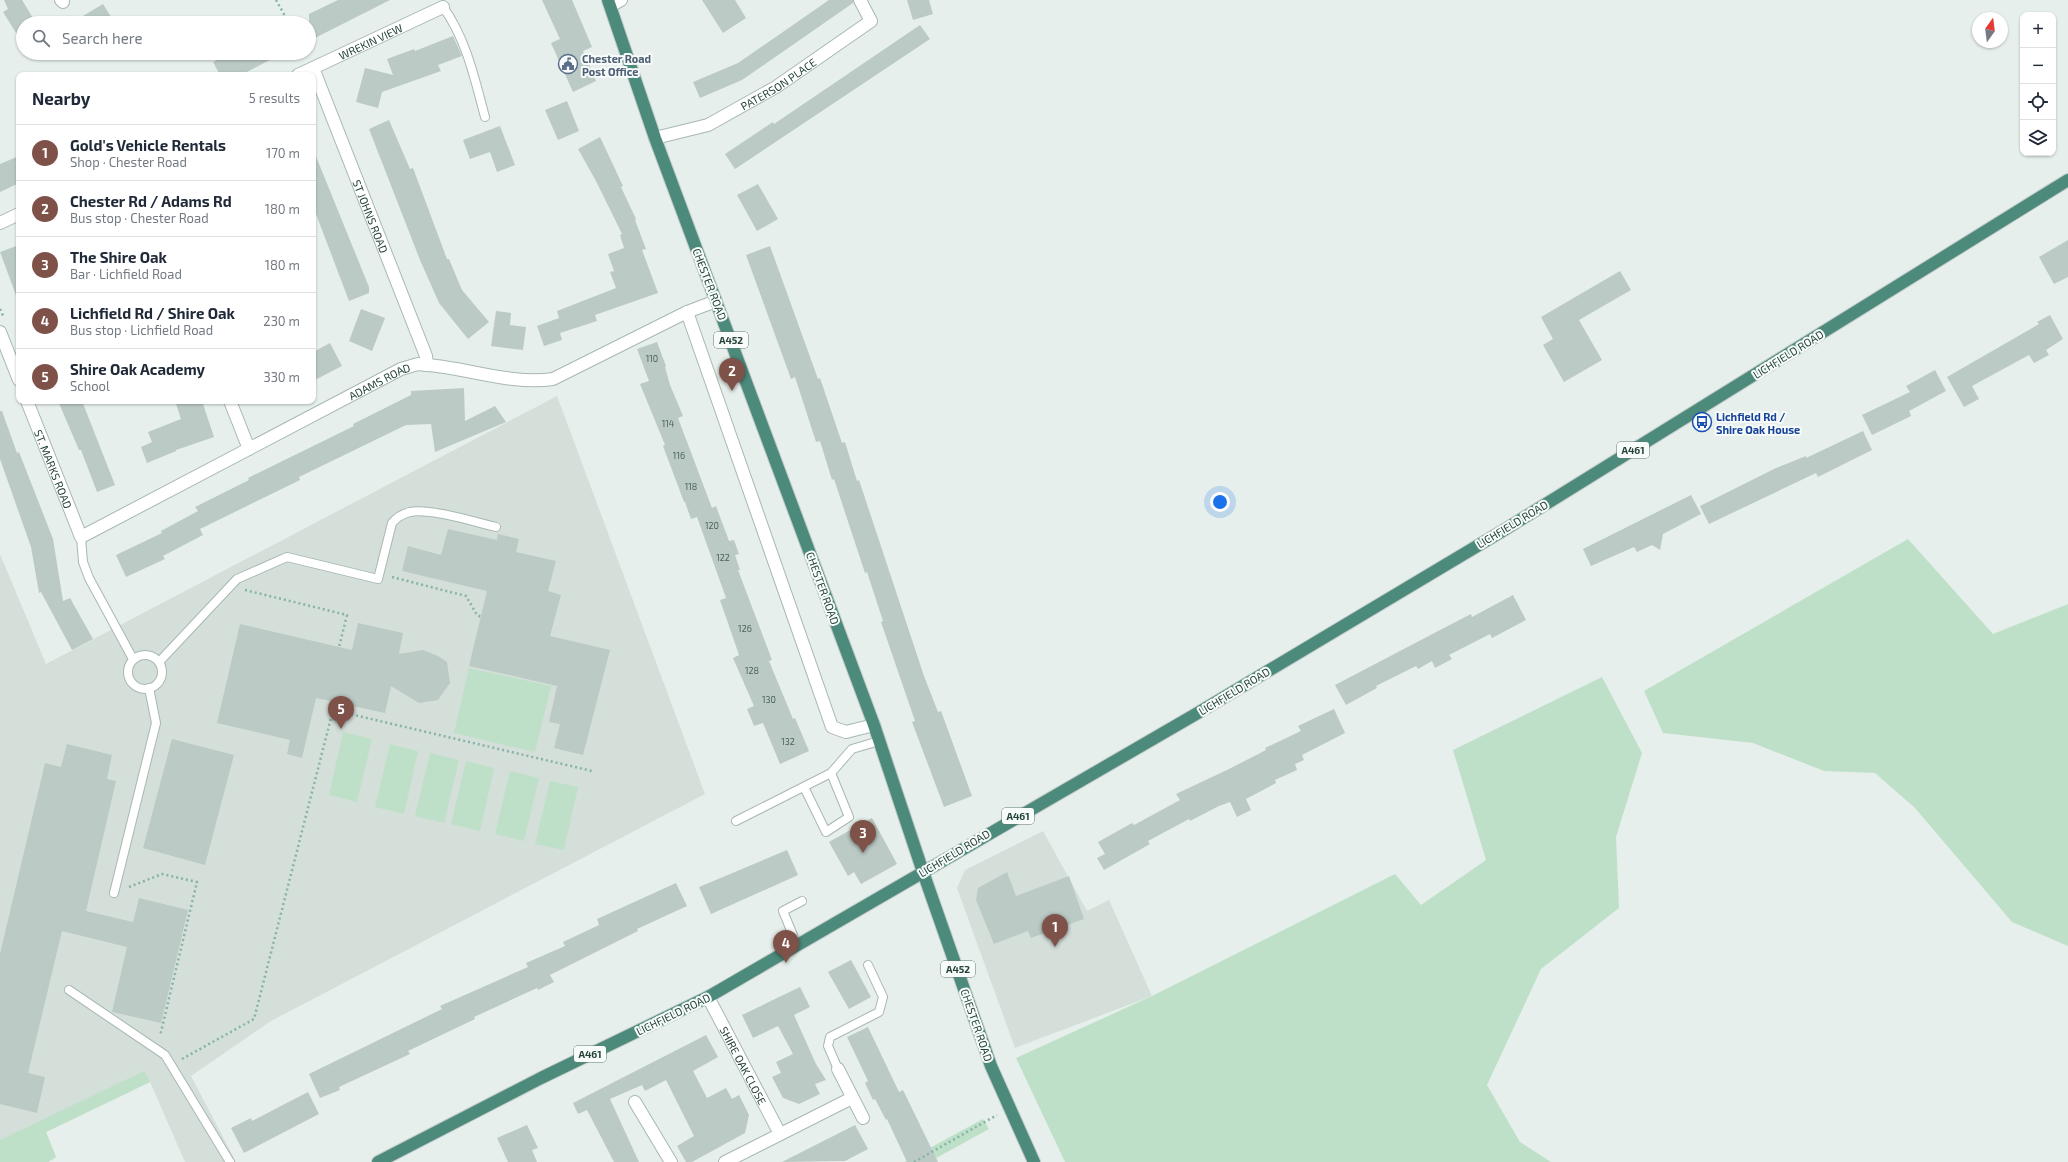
<!DOCTYPE html>
<html lang="en">
<head>
<meta charset="utf-8">
<style>
  :root { --surface:#fff; --page:#f6f6f7; --text:#1f2937; --muted:#747a83; --line:#e0e1e3; --accent:#7f5249 }
  body { margin:0; font-family:"Exo 2",sans-serif; background:var(--page); color:var(--text) }
  .controls { position:absolute; right:12px; top:12px; display:grid; overflow:hidden; border-radius:8px; box-shadow:0 1px 3px #0004 }
  .controls button { width:36px; height:36px; display:grid; place-items:center; padding:0; border:0; border-bottom:1px solid var(--line); background:var(--surface); color:var(--text); font:20px sans-serif }
  .compass { position:absolute; left:1972px; top:12px; width:36px; height:36px; border-radius:50%; background:var(--surface); box-shadow:0 1px 3px #0004; rotate:14deg }
  .you { position:absolute; left:1220px; top:502px; width:14px; height:14px; margin:-10px; border:3px solid #fff; border-radius:50%; background:#1a73e8; box-shadow:0 0 0 6px #1a73e833 }
  .badge { display:grid; place-items:center; width:26px; height:26px; border-radius:50%; background:var(--accent); color:#fff; font-size:13px; font-weight:700 }
  .pin { position:absolute; translate:-50% -33px; filter:drop-shadow(0 1px 2px #0008) }
  .pin::after { content:''; position:absolute; top:21px; width:14px; height:12px; background:inherit; clip-path:polygon(0 0,100% 0,50% 100%) }
  .list { margin:0; padding:0; list-style:none }
  h2 { display:flex; justify-content:space-between; align-items:center; height:52px; margin:0; padding:0 16px; font-size:17px }
  h2 small { font-size:13px; font-weight:400; color:var(--muted) }
  .list li { display:grid; grid-template-columns:26px 1fr auto; gap:12px; align-items:center; box-sizing:border-box; height:56px; padding:0 16px; border-top:1px solid var(--line) }
  .list b { display:block; font-size:15px; white-space:nowrap }
  .list p { margin:0; font-size:13px; white-space:nowrap; color:var(--muted) }
  .list em { font-size:13px; font-style:normal; color:var(--muted) }
  .icon { flex:none; width:22px; height:22px; fill:none; stroke:currentColor; stroke-width:2; stroke-linecap:round; stroke-linejoin:round }
  .map { position:relative; flex:none; width:2068px; height:1162px; overflow:hidden }
  .search { position:absolute; background:var(--surface); box-shadow:0 1px 3px #0004; left:16px; top:16px; width:300px; height:44px; display:flex; align-items:center; gap:10px; box-sizing:border-box; padding:0 14px; border-radius:22px; color:var(--muted); font-size:15px }
  .panel { position:absolute; background:var(--surface); box-shadow:0 1px 3px #0004; left:16px; top:72px; width:300px; height:332px; border-radius:8px }
  .map>svg:first-child { display:block }
</style>
</head>
<body>
<div class="map">
<svg width="2068" height="1162" viewBox="0 0 2068 1162">
  <rect width="100%" height="100%" fill="#e6efeb"/>
  <g fill="#d4dfda">
    <path d="M557 396 705 794 271 1021 191 1076 236 1162H185L150 1082 46 1132 56 1157 48 1162H0V554L46 664Z"/>
    <path d="M1043 831 1087 911 1109 900 1152 996 1015 1048 957 888 965 870Z"/>
  </g>
  <g fill="#bfe0c8">
    <path d="M1908 539 1993 634 2068 604V946L2012 922 1915 808 1875 773 1824 771 1753 743 1663 733 1644 691Z"/>
    <path d="M469 668 551 686 535 752 454 733Z"/>
    <path d="M1602 677 1642 753 1616 837 1619 908 1541 969 1487 1085 1520 1142 1551 1162H1065L1016 1058 1152 996 1395 874 1421 905 1486 860 1453 750Z"/>
    <path d="M343 732 372 739 357 802 329 795Z"/>
    <path d="M390 744 418 751 404 814 375 807Z"/>
    <path d="M430 753 459 760 444 823 415 816Z"/>
    <path d="M466 761 494 768 480 831 451 824Z"/>
    <path d="M510 771 539 778 524 841 495 834Z"/>
    <path d="M550 781 578 787 564 850 535 844Z"/>
    <path d="M144 1071 150 1082 46 1132 56 1157 48 1162H0V1140Z"/>
    <path d="M983 1119 989 1129 929 1162H904Z"/>
  </g>
  <g fill="#bbcac4">
    <path d="M4 0H22L36 23H23V44L3 12 8 9Z"/>
    <path d="M338 0H390L309 41V14Z"/>
    <path d="M542 0H572L592 47 583 51 596 81 573 92 551 43 560 39Z"/>
    <path d="M702 0H735L746 18 723 33Z"/>
    <path d="M829 0H853V3L742 80 700 98 693 82 738 63Z"/>
    <path d="M907 0H929L933 14 913 20Z"/>
    <path d="M103 4 115 23H71Z"/>
    <path d="M920 25 930 39 735 169 725 154 773 122 774 124Z"/>
    <path d="M453 36 462 56 438 65 441 71 382 92 378 108 356 102 365 68 393 75 387 59 414 49 415 51Z"/>
    <path d="M232 53H283L241 75H220L213 62Z"/>
    <path d="M567 101 579 131 558 140 545 110Z"/>
    <path d="M389 120 410 169 413 168 447 259H449L462 290 489 322 468 339 439 303 420 260 369 129Z"/>
    <path d="M500 126 515 165 497 172 490 152 470 159 463 140Z"/>
    <path d="M600 137 623 186 621 187 636 219 635 220 646 249 642 250 658 293 595 315 597 321 560 333 562 340 544 346 537 326 559 318 557 311 616 288 610 272 614 271 608 254 624 248 620 235 622 234 596 181 578 149Z"/>
    <path d="M313 149 369 287V293L349 301 313 206Z"/>
    <path d="M19 156V183L0 192V164Z"/>
    <path d="M758 184 778 219 757 231 737 195Z"/>
    <path d="M2068 240V277L2054 284 2039 257Z"/>
    <path d="M19 245V297L17 298 0 252Z"/>
    <path d="M770 246 818 379 820 378 842 443 845 442 857 481 859 480 924 676 938 712 941 711 972 796 944 807 912 722 915 721 881 622 883 621 867 572 865 573 834 479 832 480 820 441 816 442 795 377 791 379 746 255Z"/>
    <path d="M1620 271 1631 290 1579 320 1602 360 1564 382 1543 345 1553 339 1541 317Z"/>
    <path d="M361 309 385 318 372 351 349 341Z"/>
    <path d="M496 311 511 313 510 325 526 327 523 350 491 346Z"/>
    <path d="M2050 315 2063 339 2046 350 2049 355 2034 363 2029 355 1972 386 1979 399 1964 407 1947 377 2039 324 2037 322Z"/>
    <path d="M657 342 666 366 665 367 670 385 683 416 678 418 712 508 716 506 729 541 734 540 739 554 735 555 740 570H738L772 660 769 661 793 719 795 718 809 751 780 764 763 723 754 726 747 709 754 706 733 658 739 655 720 600 726 598 697 517 691 519 685 502H684L663 446 665 445 640 384 649 381 637 349Z"/>
    <path d="M330 343 342 366 313 381V352Z"/>
    <path d="M1935 370 1946 391 1909 411 1911 416 1872 435 1862 415 1910 392 1906 386Z"/>
    <path d="M464 388 465 421 495 406 506 422 435 452 431 424 406 425 299 477 300 480 200 529 203 535 163 556 165 559 126 577 116 555 162 533 161 531 198 511 195 507 249 480 248 478 354 426 353 424 411 395V391Z"/>
    <path d="M58 401H82L115 485 97 492 81 450H79Z"/>
    <path d="M175 401H202L214 437 176 450V451L147 463 141 447 152 442 148 432 181 419Z"/>
    <path d="M0 411H2L17 453 19 452 53 539 63 601 70 598 93 639 72 650 41 592 39 593 31 547 0 459Z"/>
    <path d="M1863 431 1872 450 1818 477 1816 473 1709 524 1700 506 1776 468 1806 456V458Z"/>
    <path d="M1691 495 1701 514 1663 534 1660 550 1652 545 1637 552 1634 547 1591 566 1583 549Z"/>
    <path d="M448 529 497 540 498 534 519 539 516 552 556 561 548 591 561 595 550 636 610 650 583 755 554 748 560 724 549 722 557 686 469 666 487 591 402 571 408 546 441 555Z"/>
    <path d="M1513 595 1526 620 1492 638 1490 634 1449 655 1452 659 1435 668 1432 661 1418 669 1416 666 1376 686 1377 688 1346 705 1335 685 1442 629 1471 614 1472 617Z"/>
    <path d="M358 623 403 633 399 654 423 650 438 656 447 662 450 683 438 700 419 703 391 686 385 713 316 698 302 758 287 754 290 740 217 723 240 624 352 650Z"/>
    <path d="M1334 709 1345 733 1302 755 1304 760 1295 764 1297 770 1275 780 1276 783 1246 799 1251 810 1237 817 1230 802 1219 806 1190 821 1189 819 1148 841 1150 844 1104 870 1097 858 1105 854 1098 842 1132 823 1134 825 1180 800 1176 794 1229 769 1266 750 1265 748 1301 731 1298 726Z"/>
    <path d="M172 739 234 755 205 865 143 848Z"/>
    <path d="M67 744 112 755 107 779 116 781 86 911 133 922 139 898 188 910 161 1023 112 1012 127 947 62 931 28 1073 45 1077 37 1113 0 1104V954L45 763 61 767Z"/>
    <path d="M872 818 897 864 861 884 854 872 848 876 829 842Z"/>
    <path d="M787 850 798 875 711 914 699 887Z"/>
    <path d="M1007 872 1016 896 1069 876 1084 919 1031 938 1028 931 994 944 976 900 978 888Z"/>
    <path d="M676 883 687 906 637 929 638 931 550 975 554 982 538 990 537 988 474 1017 475 1019 408 1051 410 1054 339 1087 340 1090 320 1098 309 1074 442 1009 440 1006 528 967 526 963 565 946 563 942 599 925 597 919Z"/>
    <path d="M851 960 871 997 849 1009 828 972Z"/>
    <path d="M800 987 810 1007 794 1015 816 1064 826 1080 815 1084 820 1094 799 1104 783 1098 772 1077 781 1073 776 1062 793 1054 778 1026 753 1038 742 1015Z"/>
    <path d="M868 1027 899 1092 903 1090 938 1162H907L887 1119 886 1120 875 1099 873 1100 865 1083 868 1081 847 1037Z"/>
    <path d="M706 1035 718 1057 693 1071 707 1098 726 1088 732 1099 739 1095 749 1115 745 1133 692 1162H686L677 1146 694 1136 666 1080 645 1091 642 1085 610 1099 639 1162H614L587 1110 578 1114 573 1103Z"/>
    <path d="M308 1092 319 1114 244 1153 231 1128 251 1118 252 1121Z"/>
    <path d="M527 1125 538 1148 532 1150 537 1162H508L497 1138Z"/>
    <path d="M855 1125 868 1149 845 1161 782 1162Z"/>
  </g>
  <g fill="none" stroke-linecap="round" stroke-linejoin="round">
    <g stroke="#a8b8b2" stroke-width="10">
      <g id="service">
        <path d="M443 7C466 38 475 80 485 117"/>
        <path d="M81 537 83 562 89 578 133 659"/>
        <circle cx="145" cy="672" r="17"/>
        <path d="M159 662 237 579 287 557 378 579 392 523C397 517 402 514 410 512 430 508 475 522 496 527"/>
        <path d="M804 787 826 832 849 817 831 773"/>
        <path d="M736 821 831 773 852 749 879 741"/>
        <path d="M114 893 156 723 149 688"/>
        <path d="M797 945 783 911 802 901"/>
        <path d="M69 990 165 1055 230 1162"/>
        <path d="M838 1069 828 1046 830 1037 879 1012 883 997 868 965"/>
      </g>
    </g>
    <g stroke="#a8b8b2" stroke-width="14">
      <g id="minor">
        <path d="M61 0 63 2"/>
        <path d="M610 6 621 0"/>
        <path id="s1" d="M313 68 426 356 427 365"/>
        <path id="s2" d="M298 75 443 7"/>
        <path id="s3" d="M655 138 708 125 776 87 871 21 860 0"/>
        <path d="M0 223 19 214"/>
        <path d="M687 312 832 727 846 732 874 725"/>
        <path d="M0 332 19 380"/>
        <path id="s4" d="M27 401 81 537 401 369 418 364 427 365C468 368 511 385 553 379L687 312 716 301"/>
        <path d="M230 401 249 449"/>
        <path id="s5" d="M708 997 780 1134"/>
        <path d="M838 1069 863 1118"/>
        <path d="M635 1102 671 1162"/>
        <path d="M725 1162 852 1098"/>
      </g>
    </g>
    <g stroke="#c2cac8" stroke-width="14">
      <g id="trunk">
        <path d="M608 0 655 138 874 725 923 872 991 1066 1034 1162"/>
        <path d="M378 1162 541 1078 708 997 1196 714 1504 530 2068 180"/>
      </g>
    </g>
    <g stroke="#86b3a5" stroke-width="2.5" stroke-dasharray="2 3" stroke-linecap="butt">
      <path d="M276 0 289 23"/>
      <path d="M0 309 4 318"/>
      <path d="M392 577 466 596 477 615 481 617"/>
      <path d="M245 590 347 615 339 647"/>
      <path d="M129 887 162 874 197 882 160 1036"/>
      <path d="M182 1059 254 1019 333 710 592 771"/>
      <path d="M914 1162 997 1115"/>
    </g>
    <use href="#service" stroke="#fff" stroke-width="8"/>
    <use href="#minor" stroke="#fff" stroke-width="12"/>
    <use href="#trunk" stroke="#4c8a7c" stroke-width="12"/>
  </g>
  <defs>
    <g id="civic-ring" transform="scale(1)"><circle r="9.5" fill="#f7fbf9" stroke="#5c6f8a" stroke-width="1.5"/><path d="M-.6-6.5H3V-4.5H.6V-3L4-1V1h2V6H-6V1h2V-1L-.6-3ZM-1.2 2.5V6h2.4V2.5Z" fill="#5c6f8a"/></g>
    <g id="bus-ring" transform="scale(1)"><circle r="9.5" fill="#f7fbf9" stroke="#1a4fb4" stroke-width="1.5"/><path d="M-5-6H5V4H4V6H2V4H-2V6H-4V4H-5ZM-3.5-4V0h7V-4ZM-3.5 1.2v1.5H-2V1.2ZM2 1.2v1.5H3.5V1.2Z" fill="#1a4fb4"/></g>
  </defs>
  <g fill-rule="evenodd">
    <use href="#civic-ring" x="568" y="64"/>
    <use href="#bus-ring" x="1702" y="422"/>
  </g>
  <g text-anchor="middle" dominant-baseline="central" stroke-width="4" stroke-linejoin="round" paint-order="stroke">
    <g font-size="9" fill="#4a645c">
      <text x="652" y="358">110</text>
      <text x="668" y="423">114</text>
      <text x="679" y="455">116</text>
      <text x="691" y="486">118</text>
      <text x="712" y="525">120</text>
      <text x="723" y="557">122</text>
      <text x="745" y="628">126</text>
      <text x="752" y="670">128</text>
      <text x="769" y="699">130</text>
      <text x="788" y="741">132</text>
    </g>
    <g fill="#f7fbf9" stroke="#637a73" stroke-width="1">
      <rect x="714" y="332" width="34" height="16" rx="3"/>
      <rect x="1617" y="442" width="32" height="16" rx="3"/>
      <rect x="1002" y="808" width="32" height="16" rx="3"/>
      <rect x="941" y="961" width="34" height="16" rx="3"/>
      <rect x="574" y="1046" width="32" height="16" rx="3"/>
    </g>
    <g font-size="10" font-weight="bold" fill="#24423a">
      <text x="731" y="340">A452</text>
      <text x="1633" y="450">A461</text>
      <text x="1018" y="816">A461</text>
      <text x="958" y="969">A452</text>
      <text x="590" y="1054">A461</text>
    </g>
    <g font-size="11" fill="#24423a" stroke="#f7fbf9">
      <text stroke="none"><textPath href="#s2" startOffset="80">WREKIN VIEW</textPath></text>
      <text stroke="none"><textPath href="#s3" startOffset="136">PATERSON PLACE</textPath></text>
      <text stroke="none"><textPath href="#s1" startOffset="159">ST JOHNS ROAD</textPath></text>
      <text transform="translate(710 284) rotate(69)">CHESTER ROAD</text>
      <text transform="translate(1788 354) rotate(-32)">LICHFIELD ROAD</text>
      <text stroke="none"><textPath href="#s4" startOffset="483">ADAMS ROAD</textPath></text>
      <text stroke="none"><textPath href="#s4" startOffset="73">ST. MARKS ROAD</textPath></text>
      <text transform="translate(1512 524) rotate(-31)">LICHFIELD ROAD</text>
      <text transform="translate(823 588) rotate(70)">CHESTER ROAD</text>
      <text transform="translate(1234 691) rotate(-31)">LICHFIELD ROAD</text>
      <text transform="translate(954 853) rotate(-31)">LICHFIELD ROAD</text>
      <text transform="translate(673 1014) rotate(-26)">LICHFIELD ROAD</text>
      <text transform="translate(977 1025) rotate(71)">CHESTER ROAD</text>
      <text stroke="none"><textPath href="#s5" startOffset="77">SHIRE OAK CLOSE</textPath></text>
    </g>
    <g font-size="11" font-weight="bold" fill="#4e5e75" stroke="#f7fbf9" text-anchor="start">
      <text x="582" y="58">Chester Road<tspan x="582" dy="13">Post Office</tspan></text>
    </g>
    <g font-size="11" font-weight="bold" fill="#164399" stroke="#f7fbf9" text-anchor="start">
      <text x="1716" y="416">Lichfield Rd /<tspan x="1716" dy="13">Shire Oak House</tspan></text>
    </g>
  </g>
</svg>
<div class="controls">
<button>+</button>
<button>−</button>
<button><svg class="icon" aria-label="locate" viewBox="0 0 24 24"><circle cx="12" cy="12" r="6"/><path d="M12 2v4M12 18v4M2 12h4M18 12h4"/></svg></button>
<button><svg class="icon" aria-label="layers" viewBox="0 0 24 24"><path d="M12 4l9 5-9 5-9-5zM3 14l9 5 9-5"/></svg></button>
</div>
<svg class="compass" viewBox="-18 -18 36 36"><path d="M0-13l5 13h-10z" fill="#e53935"/><path d="M0 13l5-13h-10z" fill="#747a83"/></svg>
<div class="you"></div>
<div class="pin badge" style="left:1055px;top:947px">1</div>
<div class="pin badge" style="left:732px;top:391px">2</div>
<div class="pin badge" style="left:863px;top:853px">3</div>
<div class="pin badge" style="left:786px;top:963px">4</div>
<div class="pin badge" style="left:341px;top:729px">5</div>
<div class="search"><svg class="icon" aria-label="search" viewBox="0 0 24 24"><circle cx="10" cy="10" r="6"/><path d="M15 15l6 6"/></svg>Search here</div>
<section class="panel">
<h2>Nearby<small>5 results</small></h2>
<ul class="list">
<li><span class="badge">1</span><div><b>Gold's Vehicle Rentals</b><p>Shop · Chester Road</p></div><em>170 m</em></li>
<li><span class="badge">2</span><div><b>Chester Rd / Adams Rd</b><p>Bus stop · Chester Road</p></div><em>180 m</em></li>
<li><span class="badge">3</span><div><b>The Shire Oak</b><p>Bar · Lichfield Road</p></div><em>180 m</em></li>
<li><span class="badge">4</span><div><b>Lichfield Rd / Shire Oak</b><p>Bus stop · Lichfield Road</p></div><em>230 m</em></li>
<li><span class="badge">5</span><div><b>Shire Oak Academy</b><p>School</p></div><em>330 m</em></li>
</ul>
</section>
</div>
</body>
</html>
